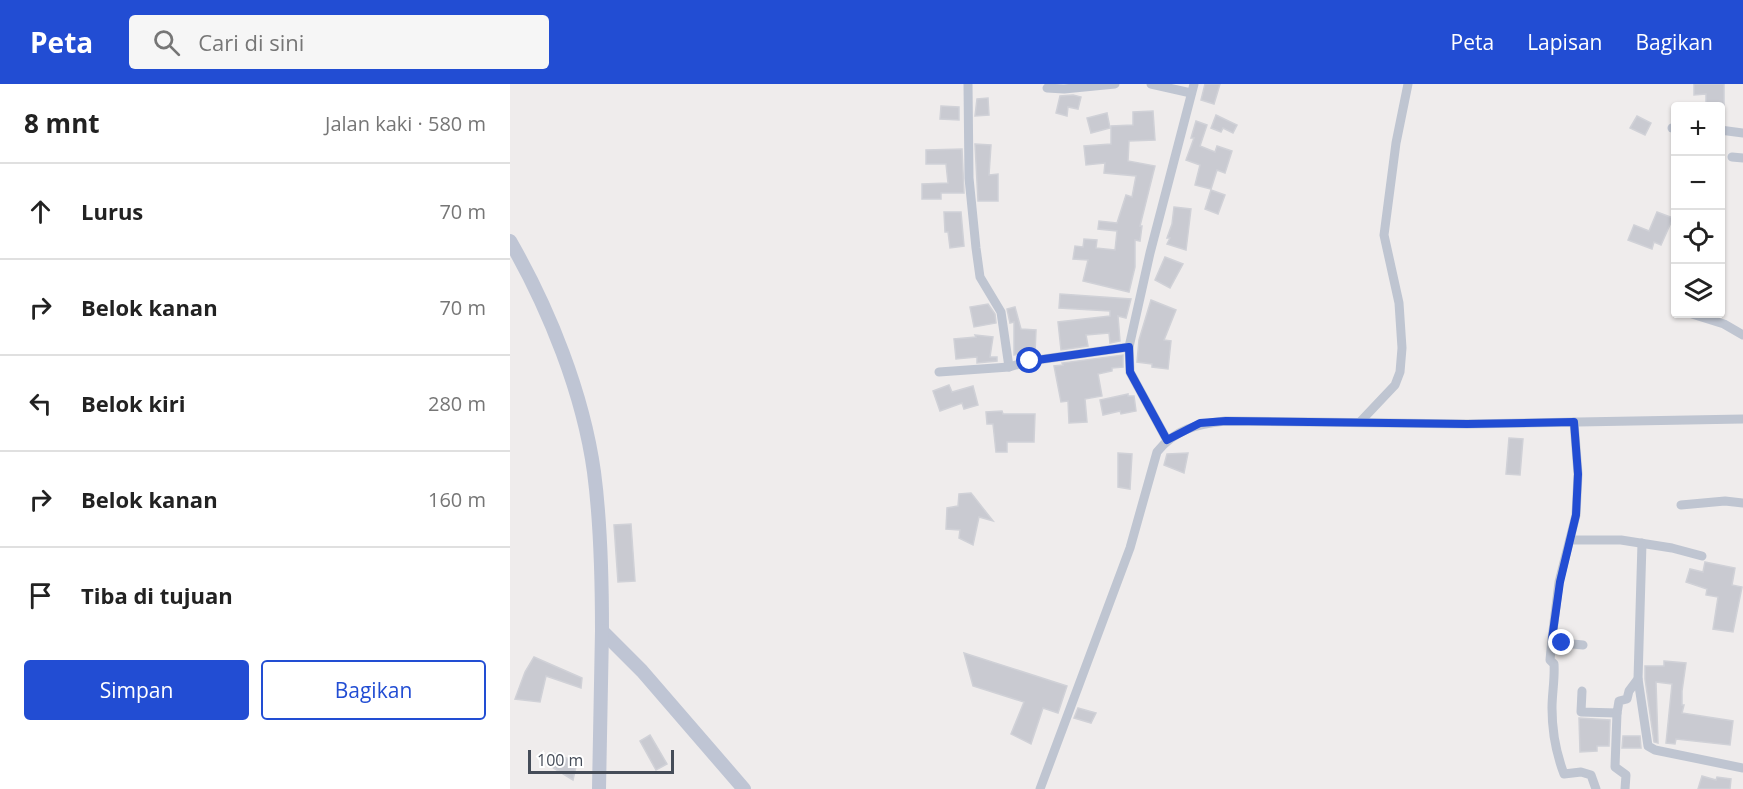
<!DOCTYPE html>
<html lang="id">
<head>
<meta charset="utf-8">
<style>
  :root { --surface:#fff; --page:#f6f6f6; --text:#222; --muted:#767676; --line:#e0e0e0; --accent:#224dd3 }
  body { margin:0; font-family:"Open Sans",sans-serif; background:var(--page); color:var(--text) }
  .controls { position:absolute; right:18px; top:18px; display:grid; overflow:hidden; border-radius:6px; box-shadow:0 2px 4px #0004 }
  .controls button { width:54px; height:54px; display:grid; place-items:center; padding:0; border:0; border-bottom:2px solid var(--line); background:var(--surface); color:var(--text); font:30px sans-serif }
  .scale { position:absolute; left:18px; bottom:15px; width:146px; box-sizing:border-box; padding-left:6px; border:3px solid #454c58; border-top:0; font-size:16px; line-height:21px; white-space:nowrap; color:#454c58; -webkit-text-stroke:4px #fff; paint-order:stroke }
  .stop { position:absolute; width:18px; height:18px; margin:-14px; border:4px solid #224dd3; border-radius:50%; background:#fff }
  .stop.end { background:#224dd3; border-color:#fff; box-shadow:0 2px 6px #0008 }
  .list { margin:0; padding:0; list-style:none }
  h2 { display:flex; justify-content:space-between; align-items:center; height:78px; margin:0; padding:0 24px; font-size:26px }
  h2 small { font-size:20px; font-weight:400; color:var(--muted) }
  .list li { display:grid; grid-template-columns:39px 1fr auto; gap:18px; align-items:center; box-sizing:border-box; height:96px; padding:0 24px; border-top:2px solid var(--line) }
  .list b { display:block; font-size:22px; white-space:nowrap }
  .list em { font-size:20px; font-style:normal; color:var(--muted) }
  .actions { display:flex; gap:12px; padding:18px 24px }
  .actions a { flex:1; padding:14px 0; border:2px solid var(--accent); border-radius:6px; text-align:center; font-size:21px; color:var(--accent) }
  .actions .main { background:var(--accent); color:#fff }
  .icon { flex:none; width:33px; height:33px; fill:none; stroke:currentColor; stroke-width:2; stroke-linecap:round; stroke-linejoin:round }
  .map { position:relative; flex:none; width:1233px; height:705px; overflow:hidden }
  header { display:flex; align-items:center; gap:36px; box-sizing:border-box; height:84px; padding:0 30px; background:var(--accent); color:#fff }
  header strong { font-size:28px }
  nav { display:flex; gap:33px; margin-inline-start:auto; font-size:21px }
  .search { width:420px; height:54px; background:var(--page); display:flex; align-items:center; gap:15px; box-sizing:border-box; padding:0 21px; border-radius:6px; color:var(--muted); font-size:22px }
  main { display:flex }
  aside { flex:1; background:var(--surface) }
  .map>svg:first-child { display:block }
</style>
</head>
<body>
<header>
<strong>Peta</strong>
<div class="search"><svg class="icon" aria-label="search" viewBox="0 0 24 24"><circle cx="10" cy="10" r="6"/><path d="M15 15l6 6"/></svg>Cari di sini</div>
<nav><a>Peta</a><a>Lapisan</a><a>Bagikan</a></nav>
</header>
<main>
<aside>
<h2>8 mnt<small>Jalan kaki · 580 m</small></h2>
<ul class="list">
<li><svg class="icon" aria-label="ahead" viewBox="0 0 24 24"><path d="M12 20V5M6 11l6-6 6 6"/></svg><div><b>Lurus</b></div><em>70 m</em></li>
<li><svg class="icon" aria-label="right" viewBox="0 0 24 24"><path d="M7 20v-9h11M14 6l5 5-5 5"/></svg><div><b>Belok kanan</b></div><em>70 m</em></li>
<li><svg class="icon" aria-label="left" viewBox="0 0 24 24"><path d="M17 20v-9H6M10 6l-5 5 5 5"/></svg><div><b>Belok kiri</b></div><em>280 m</em></li>
<li><svg class="icon" aria-label="right" viewBox="0 0 24 24"><path d="M7 20v-9h11M14 6l5 5-5 5"/></svg><div><b>Belok kanan</b></div><em>160 m</em></li>
<li><svg class="icon" aria-label="arrive" viewBox="0 0 24 24"><path d="M6 21V4h12l-3 4 3 4H6"/></svg><div><b>Tiba di tujuan</b></div></li>
</ul>
<div class="actions"><a class="main">Simpan</a><a>Bagikan</a></div>
</aside>
<div class="map">
<svg width="1233" height="705" viewBox="0 0 1233 705">
  <rect width="100%" height="100%" fill="#efecec"/>
  <g fill="#c9cad1" stroke="#d0d1d7" stroke-width="1.5">
    <path d="M695 0H710L704 20 691 16Z"/>
    <path d="M1184 0H1214V21L1196 20V10L1184 11Z"/>
    <path d="M563 11 571 13 568 25 558 23 557 32 546 29 550 12Z"/>
    <path d="M478 14 479 31 465 32 467 15Z"/>
    <path d="M431 22 449 23V36L430 35Z"/>
    <path d="M643 27 645 56 619 57 618 77 645 82 630 142H632L630 157 625 156V183L619 208 573 197 578 176 563 175 565 162 573 163 574 155 587 156 586 164 605 166 607 147 588 145 589 137 607 139 616 111 622 113 626 92 594 89 595 79 576 81 574 62 601 60V42L623 41V28Z"/>
    <path d="M597 29 600 44 581 49 577 34Z"/>
    <path d="M706 31 727 41 723 49 713 44 711 48 701 44Z"/>
    <path d="M1127 32 1141 39 1135 51 1120 44Z"/>
    <path d="M686 37 697 41 690 62 705 68 707 62 722 67 715 89 707 86 701 105 685 101 690 81 676 76 684 54H681Z"/>
    <path d="M465 60 481 61 479 91 488 90V117H468Z"/>
    <path d="M452 65 454 109H431V115H412V100L438 99 436 80H416V66Z"/>
    <path d="M701 106 715 111 708 130 695 125Z"/>
    <path d="M664 123 681 125 676 166 657 160 660 154H657L662 140Z"/>
    <path d="M434 128H451L454 162 440 164 438 148H435Z"/>
    <path d="M1147 128 1163 134 1151 161 1144 158 1142 165 1118 156 1124 141 1139 147Z"/>
    <path d="M655 173 673 180 660 204 645 196Z"/>
    <path d="M550 210 621 215 616 234 608 232 610 257 600 259 599 249 576 251 578 262 551 266 548 238 600 232V227L549 224Z"/>
    <path d="M641 216 666 226 654 256 661 257 658 285 642 283V280L627 278 629 256Z"/>
    <path d="M478 220 485 230 486 239 464 243 460 223Z"/>
    <path d="M505 223 511 245 526 246 525 269 504 271V238L500 239 497 225Z"/>
    <path d="M465 251 483 253 480 273H487V277L467 279V273L446 275 444 255 466 253Z"/>
    <path d="M613 271V283L602 284V287L588 290 592 312 575 315 577 338 559 339 558 317 551 318 544 282 553 281 552 279Z"/>
    <path d="M439 301 442 308 463 302 468 321 454 325 452 319 430 327 423 307Z"/>
    <path d="M618 310V312H624L626 327 611 330 610 327 593 331 590 316Z"/>
    <path d="M492 327 493 330H525L524 358H497V368H486L483 340H477L476 328Z"/>
    <path d="M999 354 1013 355 1010 391 996 390Z"/>
    <path d="M608 369 622 370 620 405 608 403Z"/>
    <path d="M678 369 674 389 654 381 657 370Z"/>
    <path d="M461 409 483 437 469 433 463 461 449 454 450 446 436 445 437 424 448 422 449 410Z"/>
    <path d="M121 440 125 497 108 498 104 441Z"/>
    <path d="M1195 478 1225 484 1222 501 1232 503 1223 548 1203 545 1208 513 1196 511 1197 505 1176 498 1180 485 1193 488Z"/>
    <path d="M454 569 557 602 548 629 533 624 521 660 501 650 514 618 463 602Z"/>
    <path d="M24 573 72 594 71 604 36 592 30 618 5 615 15 588Z"/>
    <path d="M1154 577 1176 579 1172 607V621H1174L1172 629 1223 637 1220 661 1166 655 1165 660 1156 659 1162 600 1146 598 1148 659 1144 658 1135 595V582H1154Z"/>
    <path d="M568 624 586 629 581 639 564 634Z"/>
    <path d="M1069 634 1100 636 1099 662H1087V667L1070 668Z"/>
    <path d="M140 651 157 680 146 686 130 657Z"/>
    <path d="M1113 652H1130L1131 664H1112Z"/>
    <path d="M43 669 67 678 63 696 40 682Z"/>
    <path d="M1192 692 1206 696 1207 693 1221 695 1220 705H1188Z"/>
  </g>
  <g fill="none" stroke-linecap="round" stroke-linejoin="round">
    <g stroke="#bfc5d1" stroke-width="9">
      <path d="M458 0 459 94 466 164 470 193 491 228 499 283"/>
      <path d="M641 0 681 9"/>
      <path d="M537 4 554 5 605 0"/>
      <path d="M1162 44H1166"/>
      <path d="M1210 46 1233 49"/>
      <path d="M1222 73 1233 74"/>
      <path d="M1182 230 1214 240 1233 251"/>
      <path d="M429 288 499 283 520 277 619 263"/>
      <path d="M850 338 885 301 890 288 892 264 889 219 874 151 886 59 898 0"/>
      <path d="M1064 338 1068 390 1066 431 1049 498 1042 555 1052 559 1073 561"/>
      <path d="M657 356 620 288 619 263 640 169 684 0"/>
      <path d="M1171 421 1215 417 1233 419"/>
      <path d="M1060 456H1111L1162 464 1192 472"/>
      <path d="M1042 555 1040 576 1044 580C1045 595 1042 609 1042 624 1042 646 1046 669 1054 690L1071 688 1081 691 1086 705"/>
      <path d="M1128 595 1138 662 1145 666 1233 684"/>
      <path d="M1072 607 1071 628 1107 629 1109 617 1117 615 1119 607 1128 595 1132 459"/>
      <path d="M1107 629 1105 683 1116 691 1115 705"/>
      <path d="M530 705 620 464 647 368C665 345 688 340 715 337L957 340 1233 335"/>
    </g>
    <g stroke="#bfc5d4" stroke-width="14">
      <path d="M0 157C39 225 73 309 84 388 91 441 92 493 92 547L132 587 234 705"/>
      <path d="M89 705 92 547"/>
    </g>
  </g>
  <g fill="none" stroke-linecap="round" stroke-linejoin="round">
    <path stroke="#224dd3" stroke-width="8" d="M520 277 619 263 620 288 657 356 690 339 716 337 957 340 1064 338 1068 390 1066 431 1050 498 1042 555 1052 559"/>
  </g>
</svg>
<div class="controls">
<button>+</button>
<button>−</button>
<button><svg class="icon" aria-label="locate" viewBox="0 0 24 24"><circle cx="12" cy="12" r="6"/><path d="M12 2v4M12 18v4M2 12h4M18 12h4"/></svg></button>
<button><svg class="icon" aria-label="layers" viewBox="0 0 24 24"><path d="M12 4l9 5-9 5-9-5zM3 14l9 5 9-5"/></svg></button>
</div>
<div class="scale">100 m</div>
<div class="stop" style="left:520px;top:277px"></div>
<div class="stop end" style="left:1052px;top:559px"></div>
</div>
</main>
</body>
</html>
